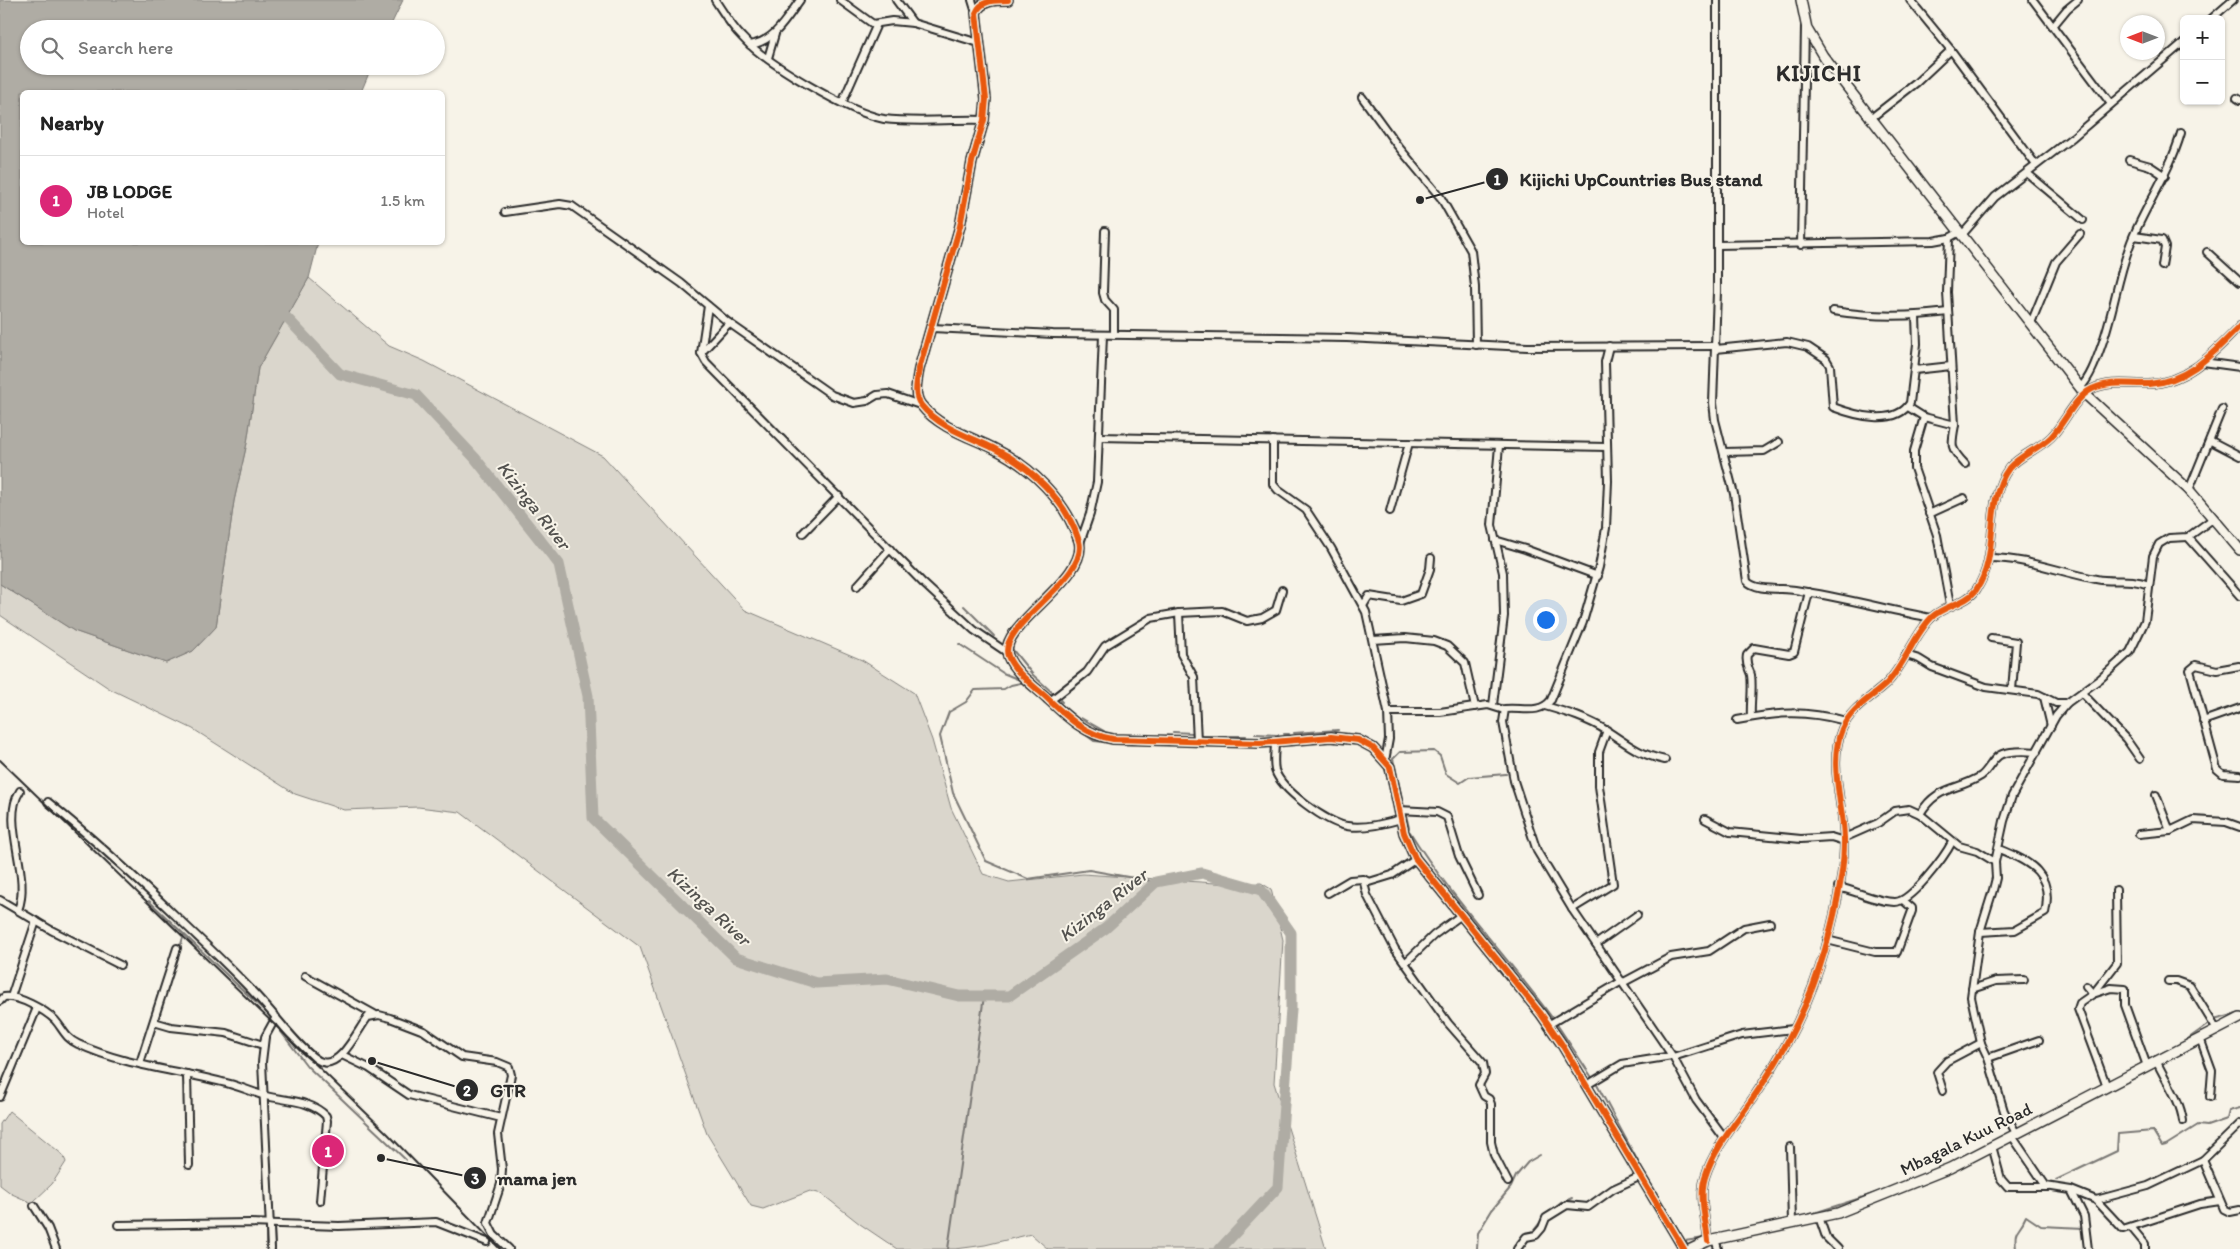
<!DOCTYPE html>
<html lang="en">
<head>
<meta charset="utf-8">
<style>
  :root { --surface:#fff; --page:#f6f6f6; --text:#222; --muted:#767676; --line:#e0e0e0; --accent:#db2777 }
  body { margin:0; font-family:Itim,sans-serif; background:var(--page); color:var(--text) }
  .controls { position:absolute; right:15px; top:15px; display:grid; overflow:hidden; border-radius:8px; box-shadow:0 1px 4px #0004 }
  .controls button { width:45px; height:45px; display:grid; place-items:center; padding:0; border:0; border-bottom:1px solid var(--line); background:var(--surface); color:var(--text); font:25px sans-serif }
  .compass { position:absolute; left:2120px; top:15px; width:45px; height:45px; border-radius:50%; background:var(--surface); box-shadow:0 1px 4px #0004; rotate:270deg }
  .you { position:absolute; left:1545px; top:619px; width:18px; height:18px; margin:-12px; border:4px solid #fff; border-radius:50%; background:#1a73e8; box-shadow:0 0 0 8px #1a73e833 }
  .badge { display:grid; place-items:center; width:32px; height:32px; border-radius:50%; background:var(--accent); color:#fff; font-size:16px; font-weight:700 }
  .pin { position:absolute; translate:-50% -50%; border:2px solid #fff; box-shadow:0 1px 5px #0006 }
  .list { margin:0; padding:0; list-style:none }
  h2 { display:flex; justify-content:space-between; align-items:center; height:65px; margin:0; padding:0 20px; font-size:21px }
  h2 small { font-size:16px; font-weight:400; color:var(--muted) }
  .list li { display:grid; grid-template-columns:32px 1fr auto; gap:15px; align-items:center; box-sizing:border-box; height:90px; padding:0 20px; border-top:1px solid var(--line) }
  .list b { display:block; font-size:19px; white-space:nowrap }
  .list p { margin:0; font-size:16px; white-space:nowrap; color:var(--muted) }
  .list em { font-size:16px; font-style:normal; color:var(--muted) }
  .icon { flex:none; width:28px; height:28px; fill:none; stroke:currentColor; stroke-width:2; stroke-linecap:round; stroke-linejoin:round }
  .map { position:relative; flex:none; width:2240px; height:1249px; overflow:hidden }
  .search { position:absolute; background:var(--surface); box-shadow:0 1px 4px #0004; left:20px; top:20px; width:425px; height:55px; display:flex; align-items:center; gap:12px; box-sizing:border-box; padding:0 18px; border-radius:28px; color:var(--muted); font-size:19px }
  .panel { position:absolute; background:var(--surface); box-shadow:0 1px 4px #0004; left:20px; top:90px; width:425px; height:155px; border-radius:8px }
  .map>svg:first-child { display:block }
</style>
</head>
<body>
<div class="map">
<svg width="2240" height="1249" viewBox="0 0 2240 1249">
  <rect width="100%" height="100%" fill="#f7f3e8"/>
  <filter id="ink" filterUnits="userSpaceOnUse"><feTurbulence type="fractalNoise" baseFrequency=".02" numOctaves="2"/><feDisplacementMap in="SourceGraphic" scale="10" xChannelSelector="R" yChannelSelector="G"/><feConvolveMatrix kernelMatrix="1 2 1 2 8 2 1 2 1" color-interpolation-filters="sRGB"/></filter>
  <g filter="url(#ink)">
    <g fill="#dad6cc" stroke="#82807c">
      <path d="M309 278 389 346 424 361 603 456 745 610 862 660 914 693 932 740 951 808 983 874 1009 882 1083 874 1230 884 1261 883 1271 889 1283 940 1274 1083 1326 1249H1048L1031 1234 985 1245 956 1249H897L860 1224 822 1194 810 1191 763 1209 751 1206 707 1134 640 947 460 812 418 807 344 810 295 794 193 729 110 689 0 615V584L74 631 166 663 193 651 216 627 234 501 247 443 258 368Z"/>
      <path d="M9 1111 63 1155 66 1162 52 1184 32 1203 12 1194 0 1185V1124Z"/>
    </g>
    <path fill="#afaca4" stroke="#7a7874" d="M0 0H403L389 29H29V66H372L361 92H22V242L318 243 309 278 258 368 247 443 234 501 216 627 193 651 166 663 74 631 0 584Z"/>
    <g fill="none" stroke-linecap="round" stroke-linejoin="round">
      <g stroke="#7a7874" stroke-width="2">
        <path d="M964 606 994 636"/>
        <path d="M959 644 1003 673 1022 681"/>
        <path d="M1012 649 1033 675 1054 694"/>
        <path d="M1025 682 1011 685 1004 689 975 690 966 702 949 712 940 736 953 793 986 861 1028 879 1089 870 1156 882"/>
        <path d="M1060 700 1062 702"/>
        <path d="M1081 718 1104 731"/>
        <path d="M1173 732 1192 733"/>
        <path d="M1083 733 1094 741 1105 742"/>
        <path d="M1294 733 1338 730"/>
        <path d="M1255 734 1278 735"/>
        <path d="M1284 734H1289"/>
        <path d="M1202 736H1246"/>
        <path d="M1384 765 1389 785"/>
        <path d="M1409 828 1393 759 1400 752 1434 751 1440 756 1446 774 1460 783 1469 777 1506 774"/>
        <path d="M1410 832C1450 897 1507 956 1553 1019"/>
        <path d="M1431 885 1442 899"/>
        <path d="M149 901 268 1014"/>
        <path d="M1447 904 1456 917"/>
        <path d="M1459 920 1494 963"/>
        <path d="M178 955 184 934"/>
        <path d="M1508 980 1539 1019"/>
        <path d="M2214 1020 2240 1013"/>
        <path d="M1556 1023 1593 1079"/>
        <path d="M275 1024 307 1066 406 1160"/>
        <path d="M2182 1043 2210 1023"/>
        <path d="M1596 1083 1642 1169 1685 1241 1704 1238"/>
        <path d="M2093 1089 2166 1051"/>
        <path d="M2057 1108 2078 1097"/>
        <path d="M268 1114 273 1218"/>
        <path d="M263 1153 266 1219"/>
        <path d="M2056 1180 2117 1151 2118 1134 2153 1131 2162 1146 2166 1145 2198 1125 2207 1126 2227 1119 2229 1111 2240 1108"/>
        <path d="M1549 1213 1561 1203 1572 1198"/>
        <path d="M1808 1215 1882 1191"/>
        <path d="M266 1225V1249"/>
        <path d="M274 1226 275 1249"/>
        <path d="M1531 1234 1542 1220"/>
        <path d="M1670 1234 1678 1249"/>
        <path d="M948 1249 984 996"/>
        <path d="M1477 1249 1478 1233 1492 1210 1511 1187 1516 1176 1528 1162 1540 1155"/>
        <path d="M2016 1249C2014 1225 2018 1235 2026 1216L2041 1226 2084 1228"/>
      </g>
      <path stroke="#afaca4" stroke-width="11" d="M287 318 340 374 416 395 475 458 559 564 588 696 593 818 736 958 816 983 887 979 959 996H1009L1106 928 1156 882 1202 873 1261 890 1291 933V1009L1278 1187 1220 1249"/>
      <g stroke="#2b2b2b" stroke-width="10">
        <g id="street">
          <path d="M715 0C723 12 731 26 742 37 765 63 850 113 884 119 916 123 951 119 984 120"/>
          <path d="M840 0 873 24 892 21 913 23 979 43"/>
          <path d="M896 0 913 23"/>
          <path d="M972 0 976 13"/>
          <path d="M1717 0V292L1713 403 1715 420 1734 494 1747 581C1755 591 1782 588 1795 590 1841 597 1885 609 1931 618"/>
          <path d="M1910 0 1951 50 2036 165"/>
          <path d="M2033 0 2111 104"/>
          <path d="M2211 19 2233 0"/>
          <path d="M2053 26 2067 9 2078 0"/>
          <path d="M750 45C775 41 786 19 800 0"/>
          <path d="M768 58 775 34"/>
          <path d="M1362 97 1397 145 1441 198 1471 251 1475 287 1476 345"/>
          <path d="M2237 98 2240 100"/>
          <path d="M842 103 877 24"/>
          <path d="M1870 119 1916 83 1951 50"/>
          <path d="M2129 160 2150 166 2165 176"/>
          <path d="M2027 173 2083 220"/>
          <path d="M505 212 560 204 572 206 681 283 729 323 832 395 854 403 867 401 877 395 888 394 920 405"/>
          <path d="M1105 231 1103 293 1105 300 1114 310V335"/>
          <path d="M1961 236 1995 197 2073 137 2184 42"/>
          <path d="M2134 236 2162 240 2165 247 2162 266"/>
          <path d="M1949 238 1947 292 1955 425C1951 446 1950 448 1965 464"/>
          <path d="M1717 245 1933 241 1949 238 1958 233"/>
          <path d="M1801 245 1805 26"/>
          <path d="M2207 252 2240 282"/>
          <path d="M708 306 701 353 706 362 923 583 974 630 1008 653"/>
          <path d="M1833 311C1871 317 1910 317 1948 312"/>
          <path d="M2031 323 2056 262 2080 234"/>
          <path d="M932 328 1053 334 1347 338 1527 347 1716 346"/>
          <path d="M1609 346 1605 362 1608 481 1606 528 1599 567 1583 622 1551 700C1539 715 1521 707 1505 709L1503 722 1514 781 1537 851 1572 909 1673 1057 1696 1100 1724 1138"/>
          <path d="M1716 349 1787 342 1808 347 1826 359 1830 366 1833 407C1854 415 1895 427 1910 403L1917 344 1916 316"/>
          <path d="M701 353 729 323"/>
          <path d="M2203 362 2240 367"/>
          <path d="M1915 370 1951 366"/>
          <path d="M2080 388C2090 378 2096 361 2101 347 2114 312 2118 273 2133 237 2148 202 2170 171 2181 133"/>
          <path d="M1908 407 1924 417 1955 425"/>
          <path d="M1924 417 1914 451V468L1937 535 1950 605"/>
          <path d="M1099 437 1607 447"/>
          <path d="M1273 440V484L1278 490 1306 510 1331 548 1366 612 1388 712 1389 739 1385 761"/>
          <path d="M2211 441 2240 456"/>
          <path d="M1724 452 1764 451 1779 442"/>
          <path d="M2189 490 2222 409"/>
          <path d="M1390 511 1409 443"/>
          <path d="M1929 514 1964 498"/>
          <path d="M803 533 839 496"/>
          <path d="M2188 537 2240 596"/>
          <path d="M1495 540 1525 549 1598 576"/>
          <path d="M1080 543 1090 514 1097 482 1103 335"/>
          <path d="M1989 558C2026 558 2059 572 2096 579 2115 583 2129 577 2149 585"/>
          <path d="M857 586 890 549"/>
          <path d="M1363 606 1369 596 1401 601 1421 594 1430 569 1431 558"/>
          <path d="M1179 613 1181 654 1194 677 1197 741"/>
          <path d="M1991 638 2016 642 2012 690"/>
          <path d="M1373 640 1405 638 1434 641 1447 646 1465 663 1475 707"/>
          <path d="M1906 655 1919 659 1932 667 1986 687 2038 694 2056 703H2067"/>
          <path d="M2239 666 2217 670 2196 665 2190 670 2217 769 2223 774 2240 775"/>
          <path d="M2082 693 2126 739 2140 759"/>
          <path d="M2044 697 2051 726"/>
          <path d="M1050 701 1087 672 1105 646 1151 618 1179 613 1222 611 1247 621 1262 618 1276 610 1282 590"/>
          <path d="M1493 705 1504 616 1503 573 1492 525 1499 446"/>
          <path d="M1545 706C1566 712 1589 719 1607 731 1629 745 1638 754 1665 760"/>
          <path d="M1388 712H1440L1488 705 1504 710"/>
          <path d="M1751 717C1750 704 1753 689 1751 675 1749 668 1745 664 1747 655L1754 648 1789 654 1794 652 1809 592"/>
          <path d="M1737 720C1780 712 1803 710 1846 721"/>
          <path d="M2203 721 2240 708"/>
          <path d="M1275 742C1275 751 1273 761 1275 770 1281 790 1327 823 1347 826 1364 829 1384 824 1401 819"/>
          <path d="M2156 795 2170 831"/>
          <path d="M48 802C93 838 136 878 178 918 208 947 239 975 266 1006 278 1019 307 1058 322 1062 341 1068 358 1029 368 1017L379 1015 390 1018 424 1031 462 1057 497 1062 509 1067 511 1075 498 1134 502 1169 501 1184 488 1223 494 1235 509 1249"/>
          <path d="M1399 810 1437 812 1447 817 1459 856 1478 895"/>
          <path d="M1920 814C1937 785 1957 791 1981 776 1989 770 1993 757 2002 754 2013 750 2026 751 2037 752"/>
          <path d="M1705 819 1730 832 1801 839 1831 837 1844 841"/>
          <path d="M2139 834 2170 831 2193 820 2226 822 2240 827"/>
          <path d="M1844 838 1878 823 1895 811 1909 809 1920 814 1959 846 1977 851 1995 862"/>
          <path d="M1363 879 1367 895 1395 949 1448 1023 1483 1063 1485 1074 1479 1085 1484 1096 1489 1099 1491 1104V1142L1494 1155 1508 1182"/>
          <path d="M1838 887C1857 891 1876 902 1895 902 1911 902 1945 856 1952 842"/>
          <path d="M1328 893 1350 880 1363 879 1369 882 1392 875 1416 859"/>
          <path d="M0 900 51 930 120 965"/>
          <path d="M1572 909 1613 884 1599 786V752L1607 730"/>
          <path d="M18 910C32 876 0 821 20 791"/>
          <path d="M1980 932 2015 930 2045 913C2054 874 2031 862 1999 849"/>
          <path d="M1827 940 1875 952H1897L1912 911V908L1904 901"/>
          <path d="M1596 944 1637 915"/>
          <path d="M1406 962 1434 935 1460 916"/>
          <path d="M305 976 374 1014"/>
          <path d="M2168 981H2176L2190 986 2217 1030"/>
          <path d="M1624 982 1671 957 1709 951 1744 928 1770 923"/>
          <path d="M2086 986 2093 994 2111 988 2125 989V1005L2147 1066"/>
          <path d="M1972 989 1996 981 2024 980"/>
          <path d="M11 997 36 921"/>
          <path d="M0 1001 4 997C18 995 45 1010 55 1020 63 1029 65 1038 78 1044 123 1065 175 1070 222 1082 237 1085 251 1092 266 1096 286 1101 311 1100 326 1116L327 1121 320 1201"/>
          <path d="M154 1022 171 1027 226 1033 263 1045"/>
          <path d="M1548 1025 1622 981"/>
          <path d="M2200 1038 2212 1071 2210 1097"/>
          <path d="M342 1055 369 1068 409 1095 501 1118"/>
          <path d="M1673 1057 1742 1035 1793 1029"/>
          <path d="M1988 1058 2039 1040"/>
          <path d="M2156 1060C2165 1081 2180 1098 2183 1121"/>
          <path d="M140 1063 177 948"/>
          <path d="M187 1074 189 1165"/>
          <path d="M1587 1085 1622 1064 1672 1056"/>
          <path d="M2107 1087 2078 1009 2080 1003 2093 994 2117 963 2116 890"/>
          <path d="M1943 1091 1937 1072 1947 1061 1981 1043"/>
          <path d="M0 1097 37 1008"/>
          <path d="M2016 1133 2004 1111 1988 1058 1981 1043 1971 997 1980 932 1993 890 1996 878 1995 862 2004 821 2012 796 2056 716 2067 703 2100 679 2130 652 2145 621 2153 556 2159 544 2169 538 2188 537 2214 518"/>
          <path d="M2012 1136 2046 1186 2071 1190 2084 1216 2088 1249"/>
          <path d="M1992 1146 2001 1179 2008 1187H2048"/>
          <path d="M1790 1147 1792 1223"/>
          <path d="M2203 1160 2240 1124"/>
          <path d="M2071 1190 2096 1200 2123 1229 2200 1204 2220 1201"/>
          <path d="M2096 1200 2148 1186 2203 1160 2224 1209 2230 1212 2240 1210"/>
          <path d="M34 1206 48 1228 56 1249"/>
          <path d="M1819 1217 1826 1237 1838 1249"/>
          <path d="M118 1225 250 1223 339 1226 436 1222 487 1242"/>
          <path d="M2131 1227 2145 1244V1249"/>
          <path d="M1715 1239 1718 1249"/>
          <path d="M1708 1241C1706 1222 1699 1196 1705 1177 1714 1148 1736 1123 1753 1098 1777 1063 1798 1026 1813 986 1828 946 1845 880 1844 838 1843 803 1828 763 1842 729 1851 708 1870 699 1886 684 1905 665 1913 636 1932 617 1945 605 1966 604 1976 590 2001 554 1983 503 2009 468 2020 455 2039 449 2051 437 2065 423 2074 398 2092 389 2112 380 2130 385 2149 384 2189 382 2214 352 2240 326"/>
          <path d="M271 1249 262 1062 265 1037 276 1017"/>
          <path d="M1517 1249 1526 1237 1536 1235 1542 1228 1546 1218 1567 1205 1588 1207 1613 1189 1639 1177"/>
        </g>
      </g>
      <g stroke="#2b2b2b" stroke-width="12">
        <g id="secondary">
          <path d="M1008 0C995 0 981 0 976 13L986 99 984 120 972 162 960 226 919 369C917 381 913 395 921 405 938 427 970 437 993 448 1030 466 1066 500 1079 541 1090 579 997 625 1008 656 1014 672 1034 686 1047 698 1066 716 1085 735 1113 739L1260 743 1331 737 1358 740 1373 748 1390 767 1404 833 1415 858 1541 1014 1561 1043 1684 1249"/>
          <path d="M1801 0 1807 29 1823 56 2085 394 2189 490 2240 550"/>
          <path d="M1691 1249 1708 1241 1838 1213 1950 1168 2240 1018"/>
        </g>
      </g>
      <use href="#street" stroke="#f7f3e8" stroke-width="6"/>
      <use href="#secondary" stroke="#f7f3e8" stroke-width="9"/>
      <path stroke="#2b2b2b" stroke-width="2" d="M0 760 387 1133 500 1249"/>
      <g stroke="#f7f3e8" stroke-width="9">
        <g id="cycleway">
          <path d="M1008 0C995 0 981 0 976 13L986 99 984 120 972 162 960 226 919 369C917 381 913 395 921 405 938 427 970 437 993 448 1030 466 1066 500 1079 541 1090 579 997 625 1008 656 1014 672 1034 686 1047 698 1066 716 1085 735 1113 739L1260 743 1331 737 1358 740 1373 748 1390 767 1404 833 1415 858 1541 1014 1561 1043 1684 1249"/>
          <path d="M1708 1241C1706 1222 1699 1196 1705 1177 1714 1148 1736 1123 1753 1098 1777 1063 1798 1026 1813 986 1828 946 1845 880 1844 838 1843 803 1828 763 1842 729 1851 708 1870 699 1886 684 1905 665 1913 636 1932 617 1945 605 1966 604 1976 590 2001 554 1983 503 2009 468 2020 455 2039 449 2051 437 2065 423 2074 398 2092 389 2112 380 2130 385 2149 384 2189 382 2214 352 2240 326"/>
        </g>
      </g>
      <use href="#cycleway" stroke="#e8590c" stroke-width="6"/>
    </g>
  </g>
  <g text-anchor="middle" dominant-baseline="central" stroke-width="4" stroke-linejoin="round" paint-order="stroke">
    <g font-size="18" fill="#2b2b2b" stroke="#f7f3e8">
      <text transform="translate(1966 1139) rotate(-26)">Mbagala Kuu Road</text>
    </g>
    <g font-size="19" font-style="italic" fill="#53524f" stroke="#f7f3e8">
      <text transform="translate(534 505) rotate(52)">Kizinga River</text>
      <text transform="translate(1103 905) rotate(-38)">Kizinga River</text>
      <text transform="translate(709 906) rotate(43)">Kizinga River</text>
    </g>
    <g font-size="22" font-weight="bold" letter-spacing="1" fill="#2b2b2b" stroke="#f7f3e8">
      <text x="1819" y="73">KIJICHI</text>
    </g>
  </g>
  <path fill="none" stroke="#2b2b2b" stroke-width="2" d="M1420 200L1497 179M372 1061L467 1090M381 1158L475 1178"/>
  <g fill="#2b2b2b" stroke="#f7f3e8" stroke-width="2">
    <circle cx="1420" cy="200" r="5"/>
    <circle cx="372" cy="1061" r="5"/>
    <circle cx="381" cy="1158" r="5"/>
    <circle cx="1497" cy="179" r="12"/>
    <circle cx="467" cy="1090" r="12"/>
    <circle cx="475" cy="1178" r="12"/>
  </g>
  <g font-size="15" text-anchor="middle" font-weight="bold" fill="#fff">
    <text x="1497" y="185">1</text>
    <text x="467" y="1096">2</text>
    <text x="475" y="1184">3</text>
  </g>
  <g font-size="19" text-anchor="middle" font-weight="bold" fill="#2b2b2b" stroke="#f7f3e8" stroke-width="4" stroke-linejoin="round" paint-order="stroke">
    <text x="1641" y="186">Kijichi UpCountries Bus stand</text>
    <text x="508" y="1097">GTR</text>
    <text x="537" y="1185">mama jen</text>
  </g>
</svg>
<div class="controls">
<button>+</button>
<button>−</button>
</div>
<svg class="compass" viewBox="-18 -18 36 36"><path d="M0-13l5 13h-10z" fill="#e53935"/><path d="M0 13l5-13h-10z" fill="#767676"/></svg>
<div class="you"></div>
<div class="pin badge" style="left:328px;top:1151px">1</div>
<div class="search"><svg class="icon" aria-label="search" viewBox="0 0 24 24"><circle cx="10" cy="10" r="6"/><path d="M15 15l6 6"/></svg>Search here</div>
<section class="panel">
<h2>Nearby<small></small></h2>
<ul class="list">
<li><span class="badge">1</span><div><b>JB LODGE</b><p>Hotel</p></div><em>1.5 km</em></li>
</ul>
</section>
</div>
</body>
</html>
